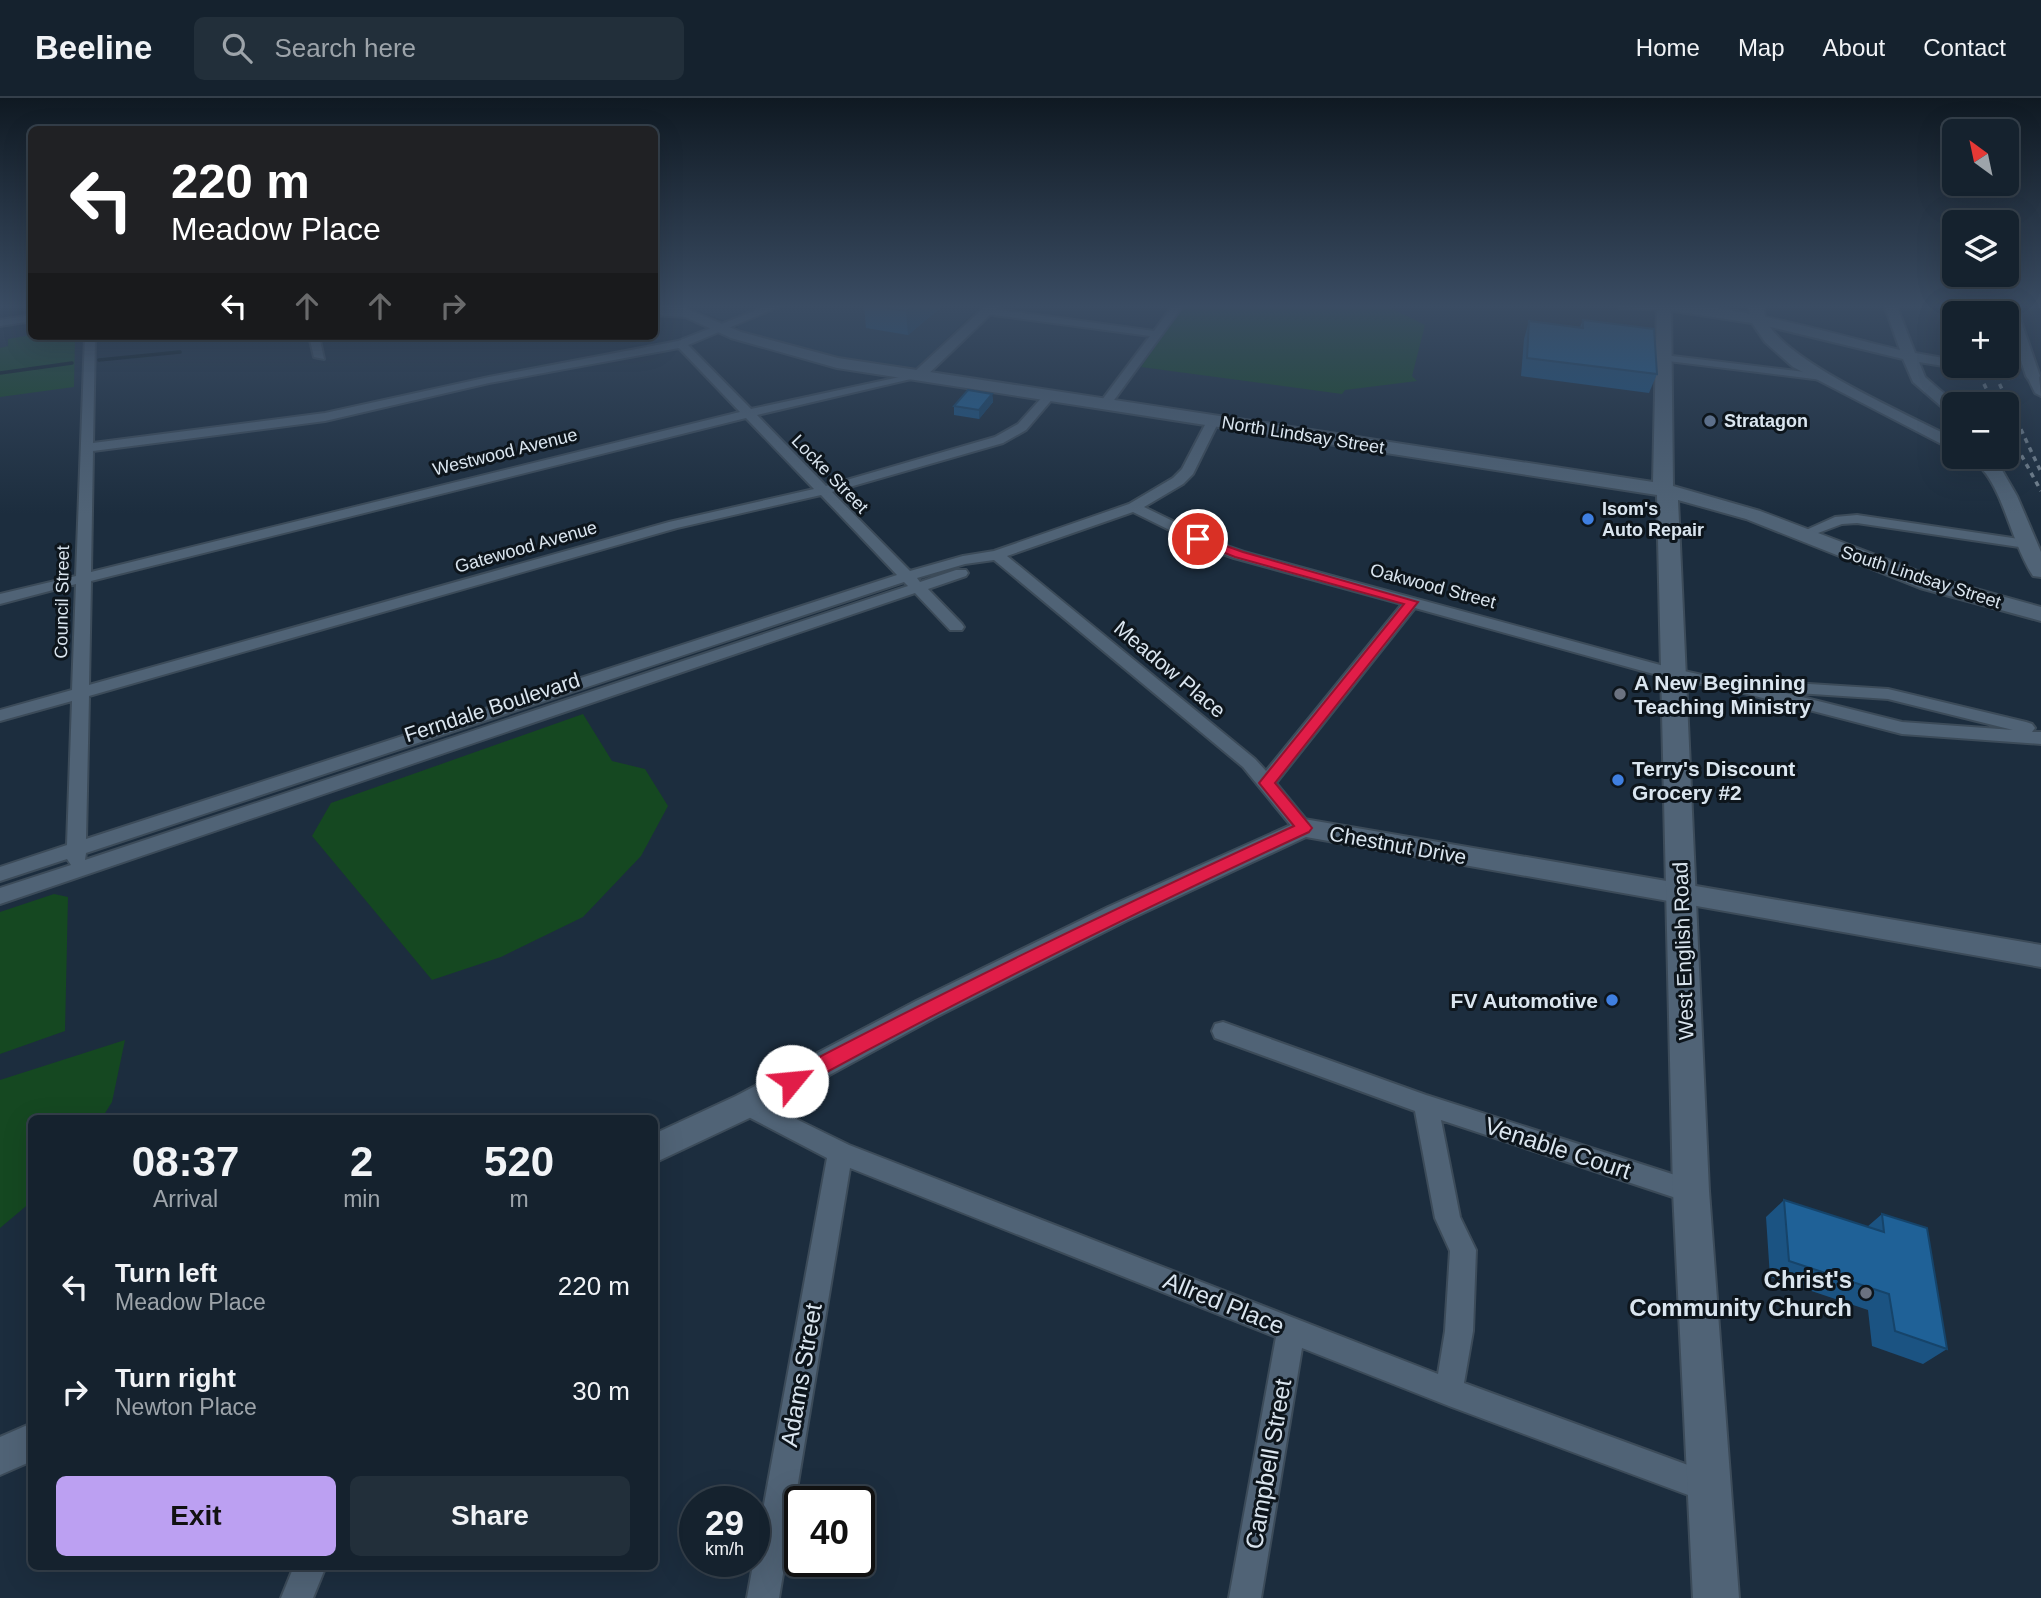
<!DOCTYPE html>
<html lang="en">
<head>
<meta charset="utf-8">
<style>
  body { margin:0; font-family:Arial,sans-serif; background:#222f3a; color:#f1f3f6; height:100vh; display:flex; flex-direction:column; font-size:26px; white-space:nowrap }
  * { box-sizing:border-box; margin:0 }
  p { font-size:23px; color:#9da4aa }
  .icon { flex:none; width:38px; height:38px; fill:none; stroke:currentColor; stroke-width:2; stroke-linecap:round; stroke-linejoin:round }
  .map { position:relative; flex:1; overflow:hidden }
  .side { position:absolute; left:28px; top:1017px; width:630px; height:455px; display:flex; flex-direction:column; background:#15222e; border-radius:10px; box-shadow:0 7px 28px #0002,0 0 0 2px #343f4a }
  .side>* { flex:none }
  .guide { position:absolute; left:28px; top:28px; width:630px; height:214px; border-radius:10px; box-shadow:0 7px 28px #0002,0 0 0 2px #343f4a; background:#202124; color:#fff; overflow:hidden }
  .needle { width:46px; rotate:327deg }
  .buttons { position:absolute; left:1942px; top:21px; display:grid; gap:14px }
  .buttons a { display:grid; place-items:center; width:77px; height:77px; border-radius:10px; background:#15222e; box-shadow:0 7px 28px #0002,0 0 0 2px #343f4a; font-size:35px }
  .speed { position:absolute; left:679px; top:1388px; display:flex; gap:14px; font-size:35px; font-weight:700; text-align:center }
  .speed>* { display:grid; place-content:center; width:91px; height:91px; border-radius:50%; background:#15222e; box-shadow:0 7px 28px #0002,0 0 0 2px #343f4a; line-height:1 }
  .speed small { font-size:18px; font-weight:400 }
  .speed .limit { border:4px solid #111; border-radius:10px; background:#fff; color:#111 }
  .pin { position:absolute; display:grid; place-items:center; width:60px; height:60px; color:#fff; margin:-30px; border:4px solid #fff; border-radius:50%; box-shadow:0 2px 7px #0007 }
  .me { position:absolute; width:77px; margin:-38px; rotate:62deg; stroke-linejoin:round; filter:drop-shadow(0 0 5px #0008) }
  .turn { display:flex; align-items:center; gap:24px; height:147px; padding:0 28px; font-size:32px }
  .turn .icon { width:91px; height:91px; stroke-width:2.5 }
  .turn b { display:block; font-size:49px; line-height:60px }
  .lanes { display:flex; align-items:center; height:66px; padding:0 28px; background:#0003; justify-content:center; gap:35px; direction:ltr }
  .lanes .off { opacity:.35 }
  .eta { display:flex; justify-content:space-evenly; align-items:center; height:119px; text-align:center }
  .eta b { font-size:42px; font-weight:800; line-height:49px }
  .button { display:flex; gap:14px; margin-top:auto; padding:14px 28px }
  .button a { flex:1; height:80px; border-radius:10px; background:#bca0f2; color:#111; font-size:28px; font-weight:800; line-height:80px; text-align:center }
  .button a+a { background:#222f3a; color:#f1f3f6 }
  ul { padding:0; list-style:none }
  li { display:flex; align-items:center; gap:21px; height:105px; padding:0 28px }
  li div { flex:1 }
  li b { display:block; font-size:26px }
  li em { font-style:normal }
  header { display:flex; align-items:center; gap:42px; box-sizing:border-box; height:98px; padding:0 35px; background:#15222e; border-bottom:2px solid #343f4a }
  header strong { font-size:33px }
  nav { display:flex; gap:38px; margin-inline-start:auto; font-size:24px }
  .search { width:490px; height:63px; background:#222f3a; display:flex; align-items:center; gap:18px; box-sizing:border-box; padding:0 24px; border-radius:10px; color:#9da4aa; font-size:26px }
  .map>svg:first-child { display:block }
  .built { fill:#20374c }
  .green { fill:#154821 }
  .lines { fill:none; stroke-linecap:round; stroke-linejoin:round }
  .stream { stroke:#061418; stroke-width:3.5 }
  .minor-casing { stroke:#3c4b59; stroke-width:4 }
  .tertiary-casing { stroke:#3c4b59; stroke-width:4 }
  .secondary-casing { stroke:#3c4b59; stroke-width:4 }
  .minor { fill:#506376; fill-rule:evenodd }
  .tertiary { fill:#506376; fill-rule:evenodd }
  .secondary { fill:#506376; fill-rule:evenodd }
  .rail { stroke:#768592; stroke-width:3.5; stroke-dasharray:5 5; stroke-linecap:butt }
  .tertiary-bridge-casing { stroke:#3c4b59; stroke-width:17; stroke-linecap:butt }
  .tertiary-bridge { stroke:#506376; stroke-width:15 }
  .wall { fill:#1b5382 }
  .shaded-wall { fill:#16446a }
  .building { fill:#1f6197; stroke:#16446a; stroke-width:2 }
  .route { fill:#e11d48; stroke:#92132f; stroke-width:2 }
  .service-dot { fill:#5c6f8a; stroke:#0d151c; stroke-width:2.5 }
  .shop-dot { fill:#3f7fe0; stroke:#0d151c; stroke-width:2.5 }
  .worship-dot { fill:#6b7280; stroke:#0d151c; stroke-width:2.5 }
  .labels { text-anchor:middle; dominant-baseline:central; stroke-width:6; stroke-linejoin:round; paint-order:stroke }
  .far-poi-label { font-size:18px; font-weight:bold; fill:#dae5ef; stroke:#0d151c; text-anchor:start }
  .far-street-label { font-size:18px; fill:#dae5ef; stroke:#0d151c }
  .street-label { font-size:21px; fill:#dae5ef; stroke:#0d151c }
  .poi-label { font-size:21px; font-weight:bold; fill:#dae5ef; stroke:#0d151c; text-anchor:start }
  .near-street-label { font-size:24px; fill:#dae5ef; stroke:#0d151c }
  .near-poi-label { font-size:24px; font-weight:bold; fill:#dae5ef; stroke:#0d151c; text-anchor:end }
</style>
</head>
<body>
<header>
<strong>Beeline</strong>
<div class="search"><svg class="icon" aria-label="search" viewBox="0 0 24 24"><circle cx="10" cy="10" r="6"/><path d="M15 15l6 6"/></svg>Search here</div>
<nav><a>Home</a><a>Map</a><a>About</a><a>Contact</a></nav>
</header>
<div class="map">
<svg width="2041" height="1500" viewBox="0 0 2041 1500">
  <rect width="100%" height="100%" fill="#1c2d3e"/>
  <path class="built" d="M680,206H983L915,271L909,272L815,255L755,238L738,232V228Z"/>
  <path class="green" d="M1185,206H1383L1425,227L1412,278L1417,283L1345,292L1342,296L1141,269Z
    M31,237L75,238L74,289L0,299V250L8,248V241Z
    M583,616L612,663L645,671L668,708L641,758L583,819L501,859L432,882L312,738L331,705Z
    M54,796L68,799L65,933L0,956V814Z
    M125,942L112,1004L102,1020H32L31,1104L0,1130V982Z"/>
  <g class="lines">
    <path class="stream" d="M99,262L180,254
      M0,275L72,265"/>
    <defs>
      <path id="minor" d="M772,206H785L688,247L751,311L918,275L924,278L757,317L826,388L995,339L1018,326L1045,296L1055,298L1026,332L1003,345L832,394L910,473L963,458L994,453L1129,406L1173,380L1182,371L1207,323L1213,319L1219,323L1193,376L1183,386L1144,409L1218,445L1244,454L1675,571L1770,592L1771,585L1777,584L1888,591L2026,624L2032,626L2035,630L2032,634H2041V646L1902,636L1728,591L1668,580L1415,510L1276,685L1313,730L1311,735H1297L1243,669L994,462L965,466L917,480L920,484L956,472H966L968,475L966,478L928,491L962,526L964,529L962,532H950L915,495L0,806V790L71,767L67,761L0,783V769L67,747L72,603L0,623V612L72,592L76,486L0,506V496L76,478L85,238H95L93,345L325,315L489,279L678,243ZM679,250L740,314L91,474L93,353L325,323L489,285ZM746,320L814,391L669,424L89,587L91,483ZM821,397L897,477L86,741L89,598L677,430ZM1133,414L1208,451L1234,460L1402,506L1266,673L1255,661L1007,458ZM904,484L908,488L85,762L86,755ZM1782,594L1888,601L2013,632L1902,624Z
        M1174,206H1184L1109,309L1105,310L1099,306L1150,238L986,216L981,213L986,210L1154,233Z
        M654,211L685,213L690,216L685,219L654,217Z
        M32,217V223L0,228V222Z
        M309,238H319L324,261L314,259Z
        M1664,257L1822,276L1828,279L1822,282L1660,262L1658,260Z
        M2029,276L2039,278L2041,298L2035,295L2027,278Z
        M1857,417L2026,442L2033,446L2026,450L1857,425L1842,426L1802,441L1795,437L1835,419Z
        M1223,924L1426,997L1700,1085L1703,1093L1700,1101L1691,1105L1441,1022L1460,1119L1476,1152L1473,1233L1464,1285L1718,1378L1722,1389L1718,1400L1707,1404L1449,1308L1302,1250L1261,1500H1229L1276,1239L850,1070L779,1500H747L827,1060L739,1014L735,1007L739,1000L747,997L849,1047L1438,1276L1445,1233L1450,1153L1435,1120L1415,1013L1215,940L1212,933L1215,926Z
        M294,1468H326L313,1500H281Z"/>
      <path id="tertiary" d="M988,206H1001L923,281H913L911,278L913,275Z
        M1614,206C1709,197 1808,230 1900,252L1884,206H1896L1915,255L1955,262V268H1961L1955,270L1919,264L1925,279L1956,306L1955,318L1950,316L1913,284L1903,261L1758,226L1667,212L1620,210Z
        M2003,206H2015L2040,278L2038,281H2028L2026,278Z
        M1304,721L2041,847V869L1306,739L1126,823L936,919L758,1016L654,1065V1036L736,998L916,903L1108,809Z
        M32,1325V1363L0,1377V1339Z"/>
      <path id="secondary" d="M657,206H675L741,234L838,260L1653,384L1657,206H1671L1673,388L1760,413L1936,480L2041,509V523L1920,490L1746,421L1678,402L1709,1093L1739,1500H1693L1673,1093L1657,397L837,270L731,240Z
        M1749,206H1763C1764,210 1764,217 1766,221C1780,262 1914,319 1955,341V353L1793,269L1765,244L1750,222Z
        M1966,359H1989L1999,367L2017,398L2041,454V479L2033,478C2012,446 2005,398 1983,372C1979,366 1971,365 1966,359Z"/>
    </defs>
    <use href="#minor" class="minor-casing"/>
    <use href="#tertiary" class="tertiary-casing"/>
    <use href="#secondary" class="secondary-casing"/>
    <use href="#minor" class="minor"/>
    <use href="#tertiary" class="tertiary"/>
    <use href="#secondary" class="secondary"/>
    <path class="rail" d="M1955,206L1958,215
      M1971,206L1974,215
      M1975,268L1994,306
      M1991,268L2041,374
      M2007,331L2041,393"/>
    <defs>
      <path id="tertiary-bridge" d="M1966,268L2011,274"/>
    </defs>
    <use href="#tertiary-bridge" class="tertiary-bridge-casing"/>
    <use href="#tertiary-bridge" class="tertiary-bridge"/>
  </g>
  <path class="wall" d="M866,206H945L908,237L866,230L864,207Z
    M1583,222L1657,276L1649,295L1521,278L1524,241L1529,223L1580,229Z
    M992,296L993,304L979,321L954,317V308Z
    M1784,1102L1867,1129L1882,1116L1947,1251L1923,1266L1872,1248L1868,1212L1770,1179L1766,1119Z"/>
  <path class="shaded-wall" d="M916,206H945L908,237L906,213Z
    M992,296L993,304L979,321V312Z"/>
  <path class="building" d="M866,206H916L906,213L864,207Z
    M1583,222L1654,231L1657,276L1527,260L1529,223L1583,230Z
    M968,292L992,296L979,312L954,308Z
    M1784,1102L1884,1134L1882,1116L1927,1130L1947,1251L1895,1233L1889,1196L1789,1163Z"/>
  <linearGradient id="sky" x2="0" y2="1"><stop stop-color="#0f1922"/><stop offset="0.5" stop-color="#3a4c63"/><stop offset="1" stop-color="#3a4c63" stop-opacity="0"/></linearGradient>
  <rect width="2041" height="416" fill="url(#sky)"/>
  <path class="route" d="M1198,438L1243,454L1418,504L1275,685L1309,726L1312,730L1309,734C1136,814 966,898 799,989L792,991L785,989L782,983L785,977C952,889 1122,807 1294,728L1259,685L1404,506L1235,459L1194,443L1192,441Z"/>
  <circle class="service-dot" cx="1710" cy="323" r="7"/>
  <g class="shop-dot">
    <circle cx="1588" cy="421" r="7"/>
    <circle cx="1618" cy="682" r="7"/>
    <circle cx="1612" cy="902" r="7"/>
  </g>
  <g class="worship-dot">
    <circle cx="1620" cy="596" r="7"/>
    <circle cx="1866" cy="1195" r="7"/>
  </g>
  <g class="labels">
    <g class="far-poi-label">
      <text x="1724" y="323">Stratagon</text>
      <text x="1602" y="411">Isom's<tspan x="1602" dy="21">Auto Repair</tspan></text>
    </g>
    <g class="far-street-label">
      <text transform="translate(1303 337) rotate(9)">North Lindsay Street</text>
      <text transform="translate(505 354) rotate(-14)">Westwood Avenue</text>
      <text transform="translate(830 376) rotate(46)">Locke Street</text>
      <text transform="translate(526 449) rotate(-16)">Gatewood Avenue</text>
      <text transform="translate(1921 479) rotate(18)">South Lindsay Street</text>
      <text transform="translate(1433 488) rotate(15)">Oakwood Street</text>
      <text transform="translate(62 504) rotate(-89)">Council Street</text>
    </g>
    <g class="street-label">
      <text transform="translate(1170 571) rotate(40)">Meadow Place</text>
      <text transform="translate(492 609) rotate(-18)">Ferndale Boulevard</text>
      <text transform="translate(1398 747) rotate(10)">Chestnut Drive</text>
      <text transform="translate(1683 853) rotate(-92)">West English Road</text>
    </g>
    <g class="poi-label">
      <text x="1634" y="584">A New Beginning<tspan x="1634" dy="24">Teaching Ministry</tspan></text>
      <text x="1632" y="670">Terry's Discount<tspan x="1632" dy="24">Grocery #2</tspan></text>
      <text x="1598" y="902" text-anchor="end">FV Automotive</text>
    </g>
    <g class="near-street-label">
      <text transform="translate(1558 1050) rotate(18)">Venable Court</text>
      <text transform="translate(1224 1205) rotate(22)">Allred Place</text>
      <text transform="translate(801 1277) rotate(-80)">Adams Street</text>
      <text transform="translate(1268 1366) rotate(-80)">Campbell Street</text>
    </g>
    <g class="near-poi-label">
      <text x="1852" y="1181">Christ's<tspan x="1852" dy="28">Community Church</tspan></text>
    </g>
  </g>
</svg>
<div class="buttons">
<a><svg class="needle" viewBox="-14 -14 28 28"><path d="M0-13l5 13h-10z" fill="#e53935"/><path d="M0 13l5-13h-10z" fill="#9da4aa"/></svg></a>
<a><svg class="icon" aria-label="layers" viewBox="0 0 24 24"><path d="M12 4l9 5-9 5-9-5zM3 14l9 5 9-5"/></svg></a>
<a>+</a>
<a>−</a>
</div>
<div class="speed"><div>29<small>km/h</small></div><div class="limit">40</div></div>
<div class="pin" style="left:1198px;top:441px;background:#d93025"><svg class="icon" aria-label="arrive" viewBox="0 0 24 24"><path d="M6 21V4h12l-3 4 3 4H6"/></svg></div>
<svg class="me" style="left:792px;top:983px" viewBox="-20 -20 40 40"><circle r="19" fill="#fff"/><path d="M0-13L10 11 0 6-10 11z" fill="#e11d48"/></svg>
<div class="guide">
<div class="turn"><svg class="icon" aria-label="left" viewBox="0 0 24 24"><path d="M17 20v-9H6M10 6l-5 5 5 5"/></svg><div><b>220 m</b>Meadow Place</div></div>
<div class="lanes"><svg class="icon" aria-label="left" viewBox="0 0 24 24"><path d="M17 20v-9H6M10 6l-5 5 5 5"/></svg><svg class="icon off" aria-label="ahead" viewBox="0 0 24 24"><path d="M12 20V5M6 11l6-6 6 6"/></svg><svg class="icon off" aria-label="ahead" viewBox="0 0 24 24"><path d="M12 20V5M6 11l6-6 6 6"/></svg><svg class="icon off" aria-label="right" viewBox="0 0 24 24"><path d="M7 20v-9h11M14 6l5 5-5 5"/></svg></div>
</div>
<section class="side">
<div class="eta">
<div><b>08:37</b><p>Arrival</p></div>
<div><b>2</b><p>min</p></div>
<div><b>520</b><p>m</p></div>
</div>
<ul>
<li><svg class="icon" aria-label="left" viewBox="0 0 24 24"><path d="M17 20v-9H6M10 6l-5 5 5 5"/></svg><div><b>Turn left</b><p>Meadow Place</p></div><em>220 m</em></li>
<li><svg class="icon" aria-label="right" viewBox="0 0 24 24"><path d="M7 20v-9h11M14 6l5 5-5 5"/></svg><div><b>Turn right</b><p>Newton Place</p></div><em>30 m</em></li>
</ul>
<div class="button"><a>Exit</a><a>Share</a></div>
</section>
</div>
</body>
</html>
